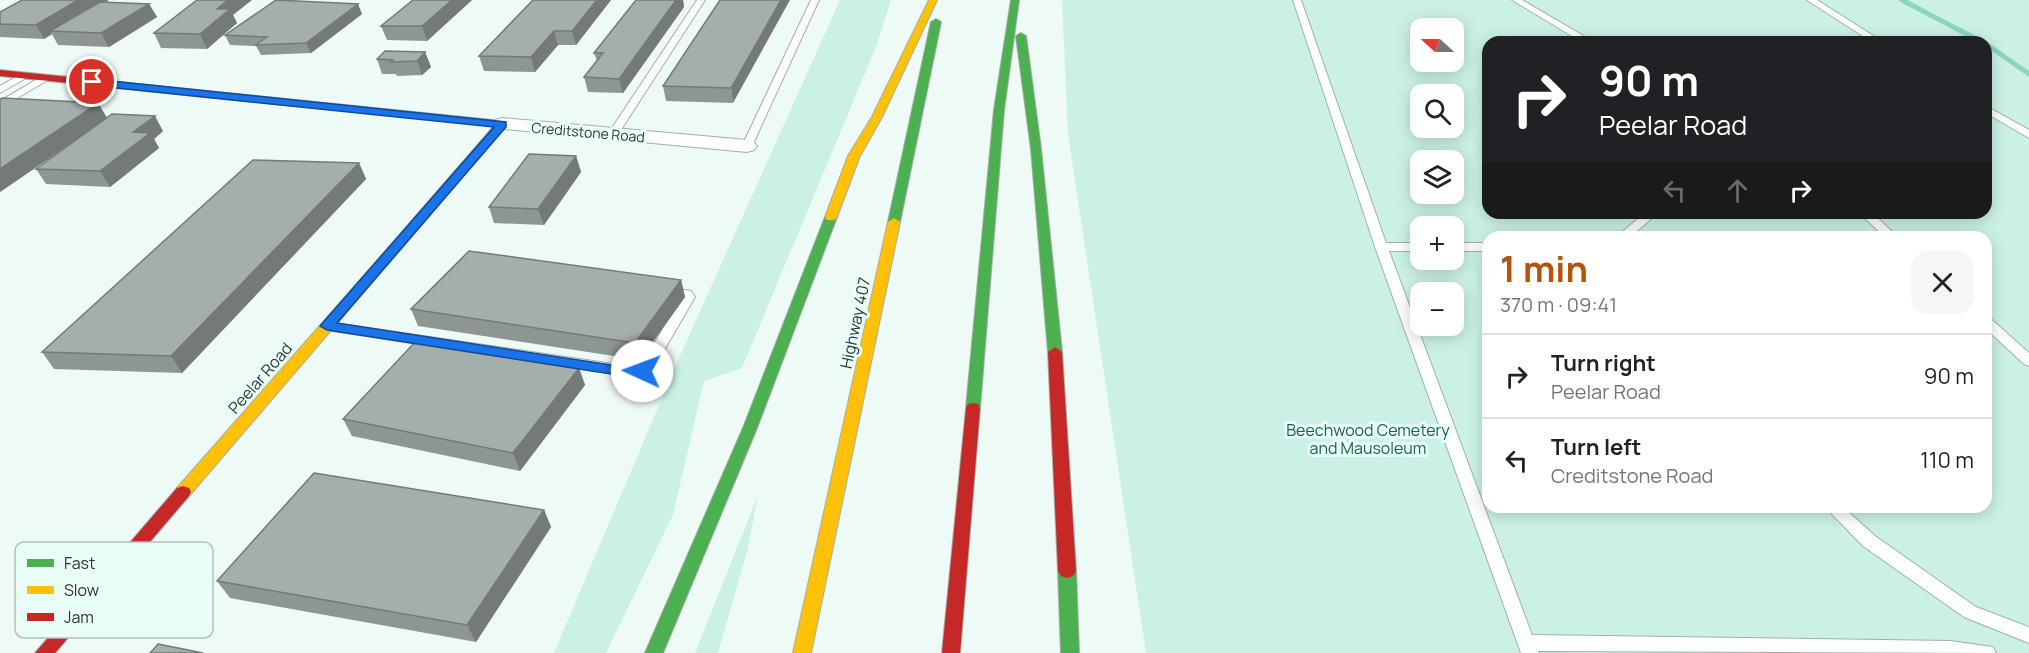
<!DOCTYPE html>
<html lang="en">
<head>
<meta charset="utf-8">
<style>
  body { margin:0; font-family:Manrope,sans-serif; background:#f6f6f6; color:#222; height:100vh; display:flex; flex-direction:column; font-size:22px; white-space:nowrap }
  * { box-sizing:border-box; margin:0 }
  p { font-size:20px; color:#767676 }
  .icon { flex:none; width:33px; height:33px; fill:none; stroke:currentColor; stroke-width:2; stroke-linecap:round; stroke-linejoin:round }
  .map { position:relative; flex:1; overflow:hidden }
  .sheet { position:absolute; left:1482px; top:231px; width:510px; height:282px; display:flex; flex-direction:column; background:#fff; border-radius:18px; box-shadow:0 3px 15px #0003 }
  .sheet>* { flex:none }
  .hud { position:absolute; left:1482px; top:36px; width:510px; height:183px; border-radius:18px; box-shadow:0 3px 15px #0003; background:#202124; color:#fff; overflow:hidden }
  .needle { width:39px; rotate:291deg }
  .buttons { position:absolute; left:1410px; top:18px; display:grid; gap:12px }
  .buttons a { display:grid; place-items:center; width:54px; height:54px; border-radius:12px; background:#fff; box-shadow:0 3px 15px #0003; font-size:30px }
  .pin { position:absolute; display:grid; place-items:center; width:51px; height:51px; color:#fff; margin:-26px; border:3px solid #fff; border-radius:50%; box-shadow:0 2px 6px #0007 }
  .me { position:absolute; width:66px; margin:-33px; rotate:272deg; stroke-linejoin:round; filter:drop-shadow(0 0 4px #0008) }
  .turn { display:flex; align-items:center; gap:21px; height:126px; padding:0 18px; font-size:27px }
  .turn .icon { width:78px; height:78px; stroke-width:2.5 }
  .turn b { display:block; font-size:42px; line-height:51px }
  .lanes { display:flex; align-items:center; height:57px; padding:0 18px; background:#0003; justify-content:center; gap:30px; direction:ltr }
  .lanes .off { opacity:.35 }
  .round { display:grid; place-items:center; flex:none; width:63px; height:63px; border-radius:18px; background:#f6f6f6 }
  .headline { display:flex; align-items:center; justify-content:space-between; height:102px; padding:0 18px }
  h1 { font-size:36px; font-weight:700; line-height:45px; color:#b45309 }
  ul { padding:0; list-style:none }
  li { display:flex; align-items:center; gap:18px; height:84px; padding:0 18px; border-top:2px solid #e0e0e0 }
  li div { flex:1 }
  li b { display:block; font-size:22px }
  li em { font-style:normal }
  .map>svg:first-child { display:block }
  .green { fill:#cbf1e6; fill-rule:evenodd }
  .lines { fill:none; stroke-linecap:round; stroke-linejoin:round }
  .stream { stroke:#8dd4c2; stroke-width:5 }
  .lane-casing { stroke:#a4aeab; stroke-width:2 }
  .street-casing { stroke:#a4aeab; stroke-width:2 }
  .fast-casing { stroke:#a4aeab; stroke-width:2 }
  .slow-casing { stroke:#a4aeab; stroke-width:2 }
  .jam-casing { stroke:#a4aeab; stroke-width:2 }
  .lane { fill:#fcfefe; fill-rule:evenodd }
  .street { fill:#fcfefe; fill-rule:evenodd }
  .fast { fill:#4caf50; fill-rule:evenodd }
  .slow { fill:#ffc107; fill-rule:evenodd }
  .jam { fill:#c62828; fill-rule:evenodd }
  .wall { fill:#8d9693 }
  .shaded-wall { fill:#737a78 }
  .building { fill:#a4afab; stroke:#737a78; stroke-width:1.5 }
  .route { fill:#1a73e8; stroke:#114b97; stroke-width:1.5 }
  .labels { text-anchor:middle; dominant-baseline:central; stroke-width:6; stroke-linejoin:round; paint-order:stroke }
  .far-street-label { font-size:14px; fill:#2c3633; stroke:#eafef8 }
  .street-label { font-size:16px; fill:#2c3633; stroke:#eafef8 }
  .park-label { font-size:16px; fill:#176353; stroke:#eafef8 }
  .key { fill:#eafef8; stroke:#b1c2bd; stroke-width:1.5 }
  .key-label { font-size:16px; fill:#2c3633 }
</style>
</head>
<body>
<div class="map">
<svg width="2029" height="653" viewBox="0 0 2029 653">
  <rect width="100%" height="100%" fill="#eefaf6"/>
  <path class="green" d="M840,0H891L876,47L742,368L704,381L673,515L606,653H554L679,358Z
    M1062,0H2029V653H1146L1068,134ZM1420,28H1454V62H1420ZM1488,42H1986V213H1488ZM1420,94H1454V128H1420ZM1420,160H1454V194H1420ZM1420,226H1454V260H1420ZM1488,237H1986V507H1488ZM1420,292H1454V326H1420Z
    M758,495L747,552L718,653H695Z"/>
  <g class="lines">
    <path class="stream" d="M1902,0L1982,42
      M1986,44L2029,74"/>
    <defs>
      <path id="lane" d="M697,0H705L617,136H609L608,134Z
        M811,0H819L752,146L747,149L743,148L742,146Z
        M1293,0H1301L1386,243H1420V251H1389L1532,635L1950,641L1993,647L1996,653L1538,651L1539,653H1521L1375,247Z
        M1512,0H1522L1594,42H1582Z
        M1807,0H1817L1883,42H1872Z
        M23,73L28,76L26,78L0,93V86Z
        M44,75L49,78L48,80L0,108V101Z
        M1986,106L2029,130V138L1986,113Z
        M1645,213H1658L1630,237H1616Z
        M1859,213H1872L1898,237H1885Z
        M1454,243H1488V251H1454Z
        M667,287L691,291L695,297L652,371L635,377L327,330L320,326L327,322L634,367L642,365L681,297L662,294L661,291L662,288Z
        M1986,318L1991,319L2029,353V366L2024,364L1986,329Z
        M1825,507H1843L1875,536L1976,607L2029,627V643L1964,617L1863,546Z"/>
      <path id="street" d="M502,118L747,140L754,142L757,146L754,150L747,152L495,128L492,124L495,120Z"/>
      <path id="fast" d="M1011,0H1019L1004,110L980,408L978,412H968L966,408L994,110Z
        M936,19L941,22L900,222L894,226L888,222L931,22Z
        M1021,33L1026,36L1041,149L1062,352L1055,357L1048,352L1031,149L1016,36Z
        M295,100L502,121L507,124L405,244H397L395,241L397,238L494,126L291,105L290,103Z
        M831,213L837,217L757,428L663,653H645L743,428L825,217Z
        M1067,564L1073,566L1076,571L1079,653H1061L1058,571L1061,566Z"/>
      <path id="slow" d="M929,0H937L882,117L860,156L837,217L835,220H827L825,217L848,156L872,117Z
        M894,218L900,222L811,653H793L888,222Z
        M401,237L405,238L407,241L405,244L189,496L183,498L177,496L175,492L177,488L397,238Z"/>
      <path id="jam" d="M0,70L295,100L300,103L295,106L0,76Z
        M1055,347L1062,352L1076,571L1073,576L1067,578L1061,576L1058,571L1048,352Z
        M973,403L978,404L980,408L960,653H942L966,408L968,404Z
        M183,486L189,488L191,492L189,496L55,653H35L177,488Z"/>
    </defs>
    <use href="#lane" class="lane-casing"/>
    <use href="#street" class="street-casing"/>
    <use href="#fast" class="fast-casing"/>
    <use href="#slow" class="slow-casing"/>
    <use href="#jam" class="jam-casing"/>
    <use href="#lane" class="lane"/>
    <use href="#street" class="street"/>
    <use href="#fast" class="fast"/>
    <use href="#slow" class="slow"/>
    <use href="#jam" class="jam"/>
  </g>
  <path class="wall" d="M413,0H472L427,41L387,40L381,26Z
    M533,0H611L576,45H558L535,72L484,71L479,56Z
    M636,0H683L684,7L623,93L588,92L584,77L597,61L594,53Z
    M720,0L733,103L666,101L663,86Z
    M106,2L149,4L157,17L109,47L58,45L52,34L44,39L0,37V12Z
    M362,14L311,53L261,55L256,46L230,45L225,35Z
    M233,15L237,23L207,49L161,48L154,33Z
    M425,52L431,67L422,75L397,76L396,74H382L377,59Z
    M98,103L107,118L163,131L154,139L159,148L110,187L46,184L36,169L78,139L0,192Z
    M576,156L581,172L544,225L494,223L489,207Z
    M359,163L366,179L182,373L54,369L42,352Z
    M681,280L685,297L640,360L418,326L411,309Z
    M579,368L585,385L520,471L352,436L343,419Z
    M544,510L551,527L476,642L230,598L217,581Z"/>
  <path class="shaded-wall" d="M78,0H109L57,31H50L52,34L44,39L36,25Z
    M228,0H252L233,15L237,23L207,49L200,34L217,9Z
    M452,0H472L427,41L422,26Z
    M597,0H611L576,45L572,31Z
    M676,0H683L684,7L623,93L619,79Z
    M781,0H790L733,103L731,88Z
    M149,4L157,17L109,47L101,33Z
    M358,4L362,14L311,53L306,43Z
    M554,31L558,45L535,72L531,57Z
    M425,52L431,67L422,75L417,61Z
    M98,103L107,118L0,192V169Z
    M155,116L163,131L154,139L159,148L110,187L100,171L133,132Z
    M576,156L581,172L544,225L538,209Z
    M359,163L366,179L182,373L171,356Z
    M681,280L685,297L640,360L635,343Z
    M579,368L585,385L520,471L513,453Z
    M544,510L551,527L476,642L467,625Z"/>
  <path class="building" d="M22,0H78L36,25L0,24V12Z
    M197,0H228L217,9H230L200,34L154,33Z
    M276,0L358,4L306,43L256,45L267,37L225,35Z
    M413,0H452L422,26H381Z
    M533,0H597L572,31H554L531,57L479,56Z
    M636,0H676L619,79L584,77L603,53H594Z
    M720,0H781L731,88L663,86Z
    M100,2L149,4L101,33L50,31Z
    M385,51L425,52L417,61L391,62L393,60L377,59Z
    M3,98L98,103L0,169V99Z
    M112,114L155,116L133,132L150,133L100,171L36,169Z
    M529,154L576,156L538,209L489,207Z
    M253,160L359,163L171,356L42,352Z
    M469,251L681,280L635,343L411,309Z
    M416,341L579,368L513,453L343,419Z
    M314,473L544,510L467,625L217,581Z
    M158,644L203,653H150Z"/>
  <path class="route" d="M92,79L506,122V127L337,323L618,366H642L649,371L642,376L618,375L327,330L320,326L494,127L88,85L86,82Z"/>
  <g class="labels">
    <g class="far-street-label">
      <text transform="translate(588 132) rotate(5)">Creditstone Road</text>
    </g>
    <g class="street-label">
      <text transform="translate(855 323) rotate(-78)">Highway 407</text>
      <text transform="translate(260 378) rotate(-49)">Peelar Road</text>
    </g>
    <g class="park-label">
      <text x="1368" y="430">Beechwood Cemetery<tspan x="1368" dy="18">and Mausoleum</tspan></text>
    </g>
  </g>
  <rect x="15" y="542" width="198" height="96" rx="9" class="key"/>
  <rect x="27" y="559" width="27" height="8" fill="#4caf50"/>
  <rect x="27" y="586" width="27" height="8" fill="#ffc107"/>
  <rect x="27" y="613" width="27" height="8" fill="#c62828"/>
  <g class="key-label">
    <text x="64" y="569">Fast</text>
    <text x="64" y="596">Slow</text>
    <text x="64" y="623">Jam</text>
  </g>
</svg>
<div class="buttons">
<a><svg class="needle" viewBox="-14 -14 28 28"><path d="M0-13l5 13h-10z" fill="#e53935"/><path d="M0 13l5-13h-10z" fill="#767676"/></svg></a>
<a><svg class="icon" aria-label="search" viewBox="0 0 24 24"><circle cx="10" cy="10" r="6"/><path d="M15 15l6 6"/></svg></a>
<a><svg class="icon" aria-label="layers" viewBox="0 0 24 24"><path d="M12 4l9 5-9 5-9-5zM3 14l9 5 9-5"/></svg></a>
<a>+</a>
<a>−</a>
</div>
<div class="pin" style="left:92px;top:82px;background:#d93025"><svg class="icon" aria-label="arrive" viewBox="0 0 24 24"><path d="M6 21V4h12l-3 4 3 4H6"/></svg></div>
<svg class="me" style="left:642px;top:371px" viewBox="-20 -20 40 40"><circle r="19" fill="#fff"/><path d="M0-13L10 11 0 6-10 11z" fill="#1a73e8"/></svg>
<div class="hud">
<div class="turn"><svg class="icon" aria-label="right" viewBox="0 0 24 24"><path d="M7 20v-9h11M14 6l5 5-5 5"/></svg><div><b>90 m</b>Peelar Road</div></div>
<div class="lanes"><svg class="icon off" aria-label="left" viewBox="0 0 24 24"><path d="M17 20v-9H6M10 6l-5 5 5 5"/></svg><svg class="icon off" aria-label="ahead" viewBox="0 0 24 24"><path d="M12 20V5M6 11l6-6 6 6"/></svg><svg class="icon" aria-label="right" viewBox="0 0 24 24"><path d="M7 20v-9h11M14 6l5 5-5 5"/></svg></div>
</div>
<section class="sheet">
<div class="headline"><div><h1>1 min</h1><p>370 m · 09:41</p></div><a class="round"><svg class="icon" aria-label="close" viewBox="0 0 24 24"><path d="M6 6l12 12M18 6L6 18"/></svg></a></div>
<ul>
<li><svg class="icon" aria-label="right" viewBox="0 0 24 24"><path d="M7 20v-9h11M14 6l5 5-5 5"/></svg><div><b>Turn right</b><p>Peelar Road</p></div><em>90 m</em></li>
<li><svg class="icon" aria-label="left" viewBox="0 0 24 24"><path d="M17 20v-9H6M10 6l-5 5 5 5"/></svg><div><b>Turn left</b><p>Creditstone Road</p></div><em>110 m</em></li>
</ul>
</section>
</div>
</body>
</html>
